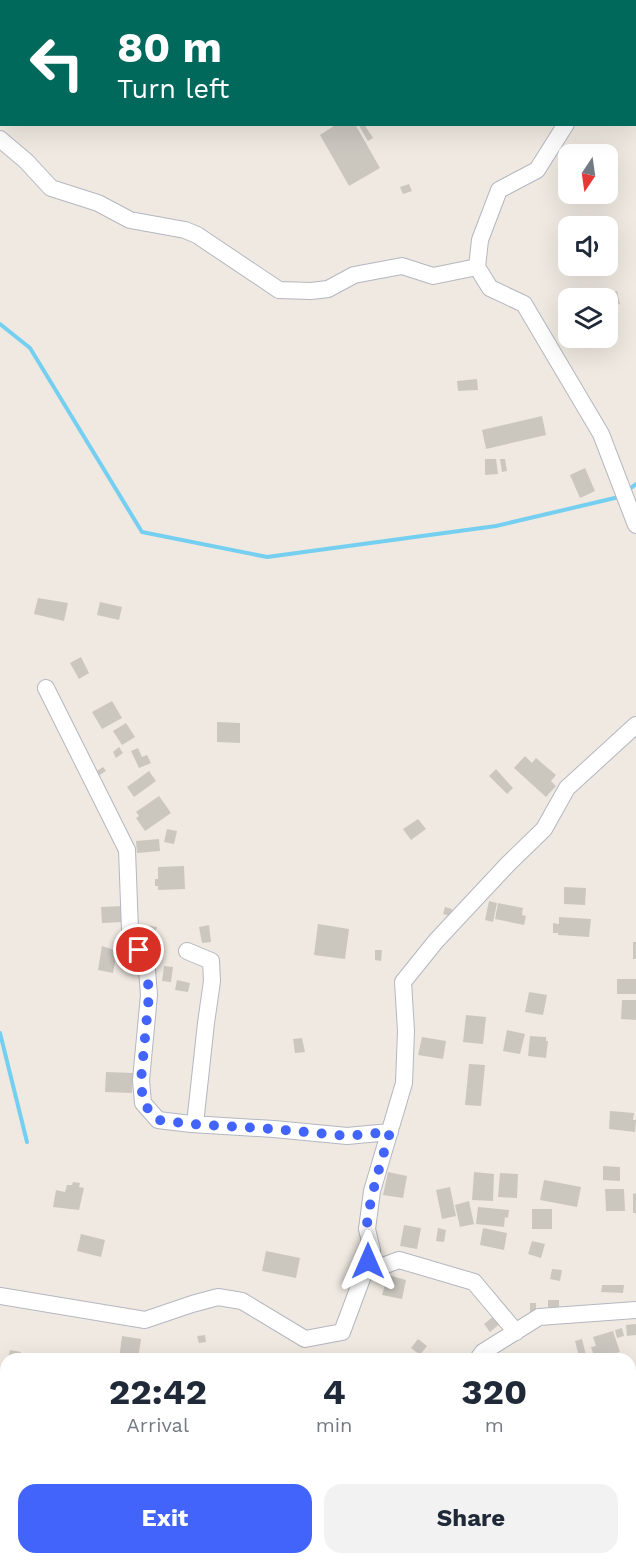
<!DOCTYPE html>
<html lang="en">
<head>
<meta charset="utf-8">
<style>
  body { margin:0; font-family:"Work Sans",sans-serif; background:#f2f2f3; color:#1f2937; height:100vh; display:flex; flex-direction:column; font-size:22px; white-space:nowrap }
  * { box-sizing:border-box; margin:0 }
  p { font-size:20px; color:#747a83 }
  .icon { flex:none; width:33px; height:33px; fill:none; stroke:currentColor; stroke-width:2; stroke-linecap:round; stroke-linejoin:round }
  .map { position:relative; flex:1; overflow:hidden }
  .drawer { position:absolute; left:0px; top:1353px; width:636px; height:212px; display:flex; flex-direction:column; background:#fff; border-radius:18px 18px 0 0; box-shadow:0 6px 24px #0002 }
  .drawer>* { flex:none }
  .hud { position:absolute; left:0px; top:0px; width:636px; height:126px; box-shadow:0 6px 24px #0002; background:#00695c; color:#fff; overflow:hidden }
  .needle { width:39px; rotate:193deg }
  .fabs { position:absolute; left:558px; top:144px; display:grid; gap:12px }
  .fabs a { display:grid; place-items:center; width:60px; height:60px; border-radius:12px; background:#fff; box-shadow:0 6px 24px #0002; font-size:30px }
  .pin { position:absolute; display:grid; place-items:center; width:51px; height:51px; color:#fff; margin:-26px; border:3px solid #fff; border-radius:50%; box-shadow:0 2px 6px #0007 }
  .me { position:absolute; width:66px; margin:-33px; rotate:0deg; stroke-linejoin:round; filter:drop-shadow(0 0 4px #0008) }
  .turn { display:flex; align-items:center; gap:21px; height:126px; padding:0 18px; font-size:27px }
  .turn .icon { width:78px; height:78px; stroke-width:2.5 }
  .turn b { display:block; font-size:42px; line-height:51px }
  .eta { display:flex; justify-content:space-evenly; align-items:center; height:102px; text-align:center }
  .eta b { font-size:36px; font-weight:700; line-height:42px }
  .button { display:flex; gap:12px; margin-top:auto; padding:12px 18px }
  .button a { flex:1; height:69px; border-radius:18px; background:#4264fb; color:#fff; font-size:24px; font-weight:700; line-height:69px; text-align:center }
  .button a+a { background:#f2f2f3; color:#1f2937 }
  .map>svg:first-child { display:block }
  .lines { fill:none; stroke-linecap:round; stroke-linejoin:round }
  .stream { stroke:#75cff0; stroke-width:4 }
  .building { fill:#cbc7bf }
  .minor-casing { stroke:#b4b7c1; stroke-width:18 }
  .minor { stroke:#fff; stroke-width:16 }
  .route { stroke:#4264fb; stroke-width:10; stroke-dasharray:0 18 }
</style>
</head>
<body>
<div class="map">
<svg width="636" height="1564" viewBox="0 0 636 1564">
  <rect width="100%" height="100%" fill="#efe9e1"/>
  <g class="lines">
    <path class="stream" d="M0,324L30,348L142,532L267,557L496,526L619,497
      M627,491L636,484
      M0,1033L27,1142"/>
  </g>
  <path class="building" d="M337,124H355L380,168L349,186L320,135Z
    M358,124H364L373,138L368,141Z
    M409,184L412,191L403,194L400,187Z
    M604,219L607,226H584Z
    M617,291L620,304L608,307V298H603L602,296Z
    M477,379L478,390L458,391L457,381Z
    M542,416L546,435L486,449L482,430Z
    M485,459H496L498,474L485,475Z
    M500,459H505L507,471L502,472Z
    M585,468L595,491L580,498L570,475Z
    M38,598L68,603L64,621L34,614Z
    M100,602L122,607L119,620L97,615Z
    M81,657L89,673L79,679L70,663Z
    M112,701L122,718L102,729L92,712Z
    M217,722L240,723V743L217,742Z
    M126,723L135,737L122,745L113,731Z
    M119,747L123,753L116,758L113,752Z
    M138,748L142,757L147,755L151,763L139,768L131,751Z
    M525,756L532,763L536,758L556,775L551,781L556,786L546,797L514,768Z
    M103,767L106,771L98,776L95,772Z
    M496,769L513,788L507,794L489,776Z
    M149,771L156,781L134,797L127,787Z
    M159,796L171,813L145,831L136,818L139,816L136,812Z
    M418,819L426,829L411,840L403,829Z
    M167,829L177,831L174,844L164,842Z
    M159,839L160,851L137,853L136,841Z
    M184,866L185,889L158,890V886H155V879H158V867Z
    M564,887L586,888L585,905L564,904Z
    M489,901L497,903L493,922L485,920Z
    M498,903L523,908L522,915L526,916L524,925L495,919Z
    M123,906L124,922L102,923L101,907Z
    M445,907L452,909L451,916L443,914Z
    M559,917L591,919L589,937L558,935V933H553V923L559,924Z
    M318,924L349,929L345,959L314,955Z
    M144,925L157,927L152,943L142,942Z
    M209,925L211,942L202,943L199,927Z
    M633,942H636V959H633Z
    M102,946L117,951L113,973L98,970Z
    M375,950H382L381,961L375,960Z
    M164,966L173,967L171,982L162,981Z
    M617,979H636V994H617Z
    M177,980L190,983L188,992L175,990Z
    M529,992L547,995L543,1015L525,1012Z
    M622,1000H636V1020L621,1019Z
    M466,1015L486,1017L483,1044L463,1042Z
    M507,1030L525,1034L520,1054L503,1051Z
    M530,1036L546,1037V1041H548L546,1058L528,1056Z
    M422,1037L446,1041L443,1059L418,1055Z
    M302,1038L305,1052L295,1053L293,1039Z
    M469,1064L485,1065L481,1106L465,1105Z
    M106,1072L133,1073L132,1093L105,1092Z
    M610,1111L634,1113L633,1120H636L635,1132L609,1129Z
    M603,1166L620,1167V1181L603,1180Z
    M388,1172L407,1176L403,1198L383,1195Z
    M474,1172L494,1174L493,1201L472,1200Z
    M500,1173L518,1174L517,1198L498,1197Z
    M544,1180L581,1187L577,1207L540,1200Z
    M73,1182L80,1183L79,1187L84,1188L79,1210L53,1207L56,1190L65,1192L67,1185H72Z
    M450,1187L456,1216L442,1219L436,1190Z
    M605,1189H624L625,1211H606Z
    M636,1193V1213H633V1194Z
    M469,1201L474,1224L460,1227L455,1205Z
    M478,1207L509,1210L508,1218L505,1217L504,1227L476,1224Z
    M532,1209H552V1229H532Z
    M404,1225L421,1228L417,1249L400,1246Z
    M438,1228L446,1230L444,1242L436,1241Z
    M483,1228L507,1233L504,1250L480,1245Z
    M81,1234L105,1240L101,1257L77,1251Z
    M532,1241L545,1244L541,1258L528,1254Z
    M266,1251L300,1258L296,1278L262,1271Z
    M552,1269L562,1270L560,1281L550,1279Z
    M388,1275L406,1280L402,1299L382,1295Z
    M602,1285H624L623,1293L601,1292Z
    M548,1300H559V1307H548Z
    M530,1303H536V1312H530Z
    M494,1316L501,1323L490,1332L484,1324Z
    M636,1324V1335L627,1336L626,1325Z
    M622,1328L624,1336L617,1338L615,1330Z
    M613,1331L620,1352L595,1359L591,1347L596,1346L593,1337Z
    M205,1335L206,1342L199,1343L197,1336Z
    M122,1336L141,1339L138,1359H119Z
    M418,1339L427,1346L420,1355L411,1348Z
    M582,1339L586,1355L579,1357L575,1341Z
    M10,1350L21,1352L20,1359H8Z
    M210,1354L212,1359H190V1358Z
    M281,1354L296,1355V1359H281Z
    M636,1386V1407L630,1409V1388Z
    M633,1442L636,1450V1461L630,1464V1443Z
    M176,1558H194L191,1564Z
    M271,1558H275L286,1564H268Z
    M591,1558H621L616,1564H591L588,1561Z"/>
  <g class="lines">
    <defs>
      <path id="minor" d="M589,0L590,2
        M566,124L537,170L499,190L480,240L477,267L490,288L524,304L601,434L636,525
        M0,139L26,161L51,188L98,203L130,220L185,230L197,235L279,290L311,291L328,289L354,275L402,266L433,276L477,267
        M46,688L127,850L130,930L147,970L149,995L141,1080L143,1103L158,1120L191,1124L274,1129L347,1136L390,1132
        M187,951L211,961L212,981L206,1023L195,1124
        M364,1273L372,1250L367,1229L372,1191L404,1083L406,1031L403,982L436,941L508,864L544,829L567,788L636,725
        M0,1296L145,1320L192,1304L218,1297L242,1301L305,1339L342,1332L364,1273L399,1260L474,1282L516,1332
        M478,1359L483,1352L539,1317L636,1310
        M0,1494L6,1495
        M148,1558L166,1564
        M376,1564L379,1558"/>
    </defs>
    <use href="#minor" class="minor-casing"/>
    <use href="#minor" class="minor"/>
  </g>
  <g class="lines">
    <path class="route" d="M139,950L147,970L149,995L141,1080L143,1103L158,1120L190,1124L274,1129L347,1136L390,1132C381,1163 371,1192 367,1224C366,1240 375,1243 368,1261"/>
  </g>
</svg>
<div class="fabs">
<a><svg class="needle" viewBox="-14 -14 28 28"><path d="M0-13l5 13h-10z" fill="#e53935"/><path d="M0 13l5-13h-10z" fill="#747a83"/></svg></a>
<a><svg class="icon" aria-label="sound" viewBox="0 0 24 24"><path d="M4 9h4l5-4v14l-5-4H4zM17 9q2 3 0 6"/></svg></a>
<a><svg class="icon" aria-label="layers" viewBox="0 0 24 24"><path d="M12 4l9 5-9 5-9-5zM3 14l9 5 9-5"/></svg></a>
</div>
<div class="pin" style="left:139px;top:950px;background:#d93025"><svg class="icon" aria-label="arrive" viewBox="0 0 24 24"><path d="M6 21V4h12l-3 4 3 4H6"/></svg></div>
<svg class="me" style="left:368px;top:1261px" viewBox="-20 -20 40 40"><path d="M0-17L14 15 0 8-14 15z" fill="#4264fb" stroke="#fff" stroke-width="4"/></svg>
<div class="hud">
<div class="turn"><svg class="icon" aria-label="left" viewBox="0 0 24 24"><path d="M17 20v-9H6M10 6l-5 5 5 5"/></svg><div><b>80 m</b>Turn left</div></div>
</div>
<section class="drawer">
<div class="eta">
<div><b>22:42</b><p>Arrival</p></div>
<div><b>4</b><p>min</p></div>
<div><b>320</b><p>m</p></div>
</div>
<div class="button"><a>Exit</a><a>Share</a></div>
</section>
</div>
</body>
</html>
